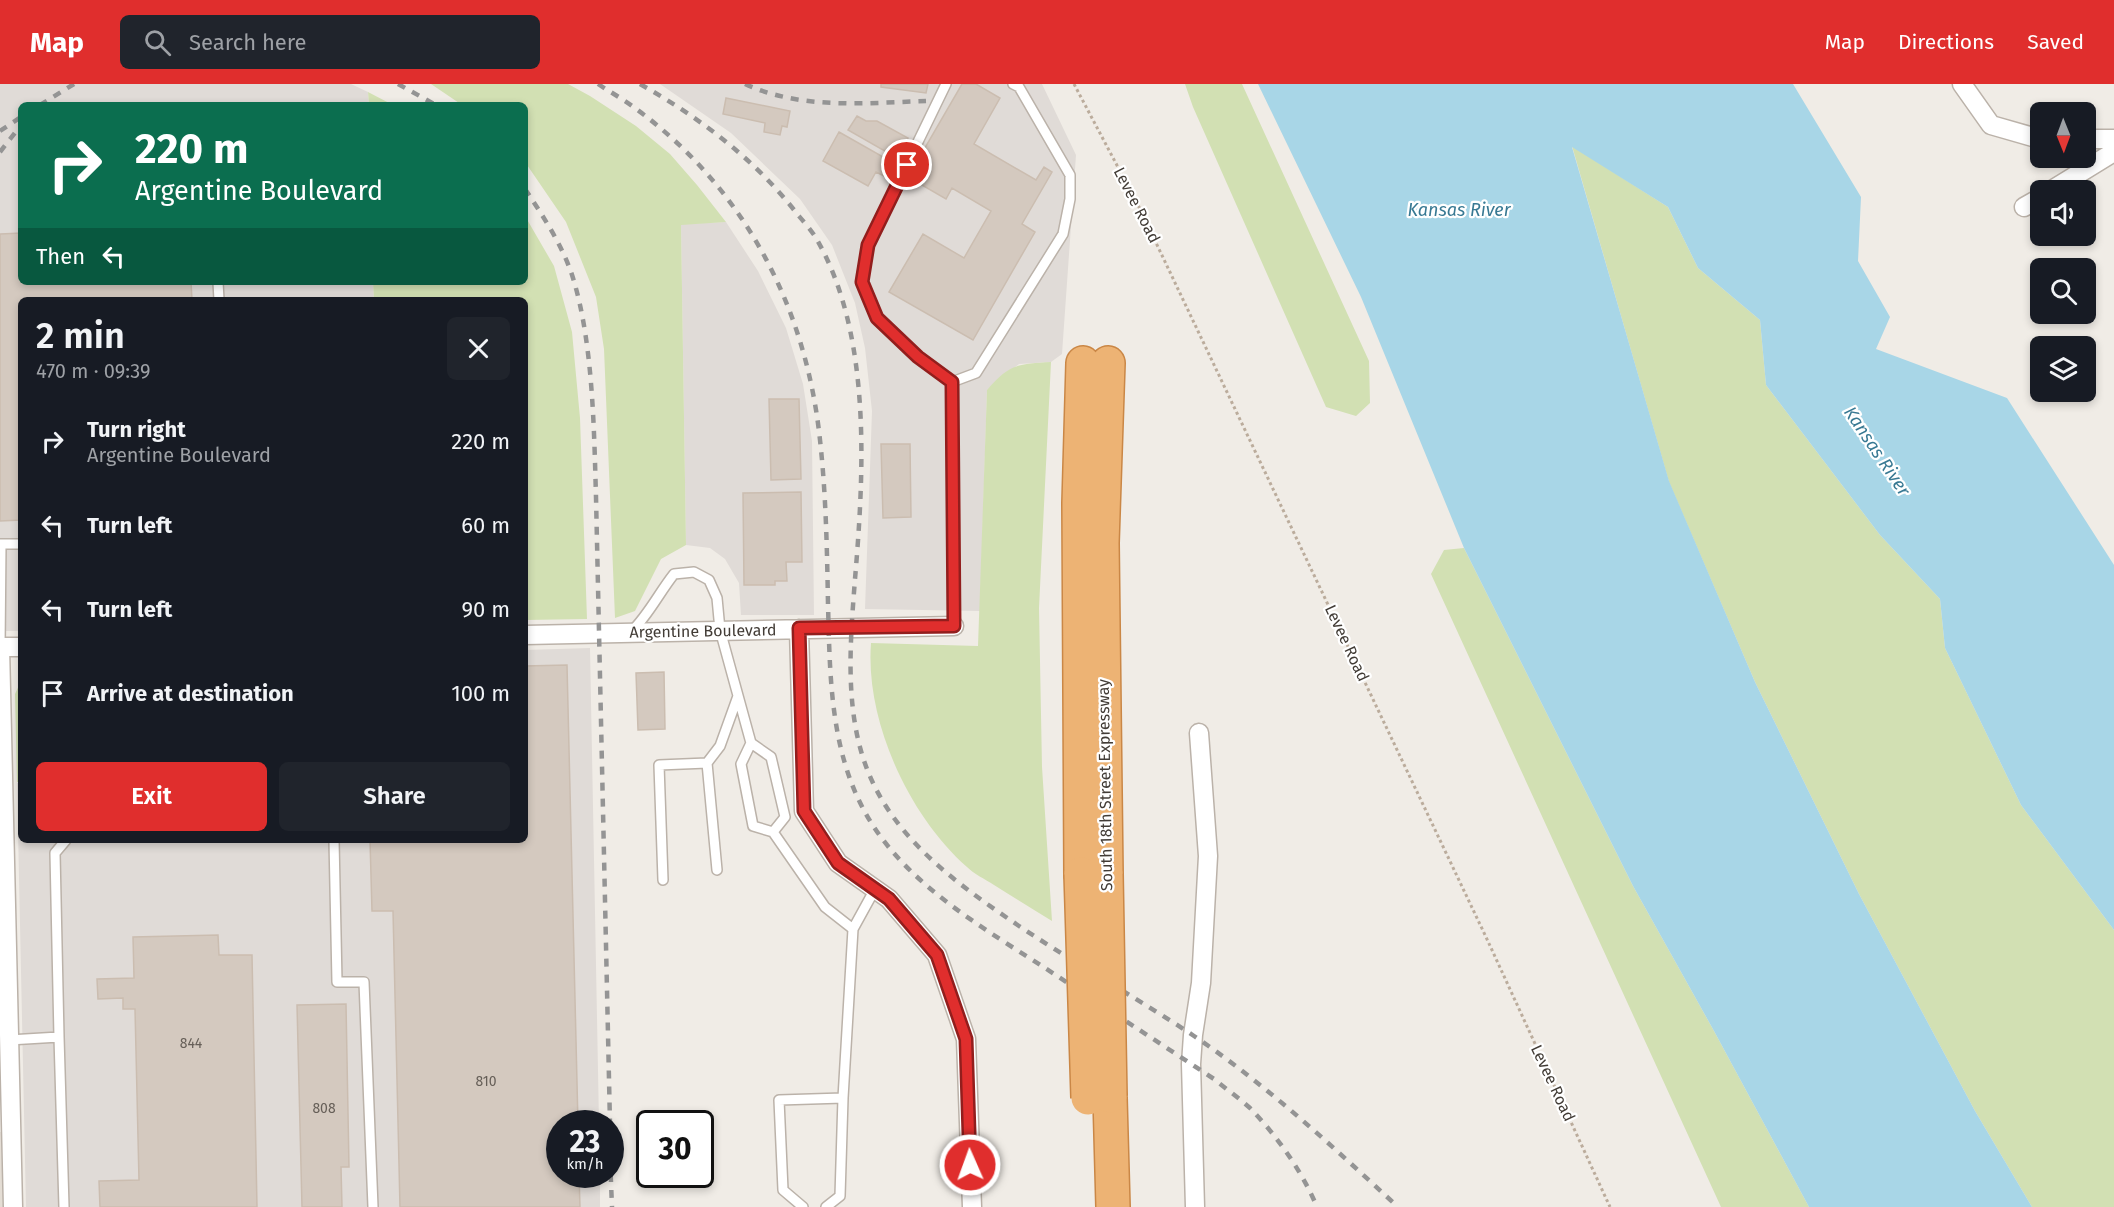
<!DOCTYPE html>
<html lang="en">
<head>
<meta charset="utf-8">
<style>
  body { margin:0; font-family:"Fira Sans",sans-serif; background:#20242c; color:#f1f3f6; height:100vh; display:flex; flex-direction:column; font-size:22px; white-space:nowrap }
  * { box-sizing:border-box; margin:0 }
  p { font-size:20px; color:#9ea1a6 }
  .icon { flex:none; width:33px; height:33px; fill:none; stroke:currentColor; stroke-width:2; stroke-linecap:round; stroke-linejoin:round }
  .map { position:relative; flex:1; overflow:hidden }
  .details { position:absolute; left:18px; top:213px; width:510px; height:546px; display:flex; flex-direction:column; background:#171b24; border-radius:9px; box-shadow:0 3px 9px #0003 }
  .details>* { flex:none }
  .top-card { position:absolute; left:18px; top:18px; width:510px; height:183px; border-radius:9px; box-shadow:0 3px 9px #0003; background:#0b6e4f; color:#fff; overflow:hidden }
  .needle { width:39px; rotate:179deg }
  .fabs { position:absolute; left:2030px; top:18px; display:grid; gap:12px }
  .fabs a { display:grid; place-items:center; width:66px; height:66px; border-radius:9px; background:#171b24; box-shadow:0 3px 9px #0003; font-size:30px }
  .speed { position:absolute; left:546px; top:1026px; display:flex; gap:12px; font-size:30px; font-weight:700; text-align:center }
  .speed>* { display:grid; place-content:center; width:78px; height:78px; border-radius:50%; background:#171b24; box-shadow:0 3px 9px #0003; line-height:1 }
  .speed small { font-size:15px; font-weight:400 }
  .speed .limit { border:3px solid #111; border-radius:9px; background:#fff; color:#111 }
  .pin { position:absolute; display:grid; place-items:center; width:51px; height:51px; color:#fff; margin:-26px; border:3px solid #fff; border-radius:50%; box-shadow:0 2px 6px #0007 }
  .me { position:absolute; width:66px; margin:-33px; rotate:358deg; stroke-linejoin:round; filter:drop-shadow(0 0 4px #0008) }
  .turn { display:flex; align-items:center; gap:21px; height:126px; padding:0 18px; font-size:27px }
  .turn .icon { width:78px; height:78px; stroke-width:2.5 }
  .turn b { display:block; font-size:42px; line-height:51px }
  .then { display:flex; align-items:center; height:57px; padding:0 18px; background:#0003; gap:12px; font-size:22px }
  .round { display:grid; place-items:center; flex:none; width:63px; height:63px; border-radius:9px; background:#20242c }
  .headline { display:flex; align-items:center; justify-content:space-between; height:102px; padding:0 18px }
  h1 { font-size:36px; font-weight:600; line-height:45px }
  .cta { display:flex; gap:12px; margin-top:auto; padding:12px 18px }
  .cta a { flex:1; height:69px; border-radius:9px; background:#e02e2d; color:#fff; font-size:24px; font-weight:600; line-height:69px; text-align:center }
  .cta a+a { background:#20242c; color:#f1f3f6 }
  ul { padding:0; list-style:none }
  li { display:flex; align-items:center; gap:18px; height:84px; padding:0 18px }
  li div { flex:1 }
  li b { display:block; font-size:22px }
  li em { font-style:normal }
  header { display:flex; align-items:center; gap:36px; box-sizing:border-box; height:84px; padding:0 30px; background:#e02e2d; color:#fff }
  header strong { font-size:28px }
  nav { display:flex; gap:33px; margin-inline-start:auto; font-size:21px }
  .search { width:420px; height:54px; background:#20242c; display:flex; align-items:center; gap:15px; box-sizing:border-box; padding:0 21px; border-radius:9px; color:#9ea1a6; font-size:22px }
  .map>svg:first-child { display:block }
  .residential { fill:#e4ddd4 }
  .industrial { fill:#e0dbd7 }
  .green { fill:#d2e0b3 }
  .water { fill:#a8d6e7 }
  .building { fill:#d4c9bf; stroke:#cbbdb0; stroke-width:1.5 }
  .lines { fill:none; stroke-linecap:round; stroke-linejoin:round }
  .service-casing { stroke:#bbb2a9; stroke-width:12 }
  .minor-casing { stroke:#bbb2a9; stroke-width:21 }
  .motorway-casing { stroke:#ca8746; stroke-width:36 }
  .path { stroke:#bbac9c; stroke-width:3; stroke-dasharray:3 3; stroke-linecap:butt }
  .service { stroke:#fff; stroke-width:9 }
  .minor { stroke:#fff; stroke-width:18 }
  .motorway { stroke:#edb374; stroke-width:33 }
  .rail { stroke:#949494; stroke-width:4.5; stroke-dasharray:8 8; stroke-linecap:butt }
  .motorway-bridge-casing { stroke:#ca8746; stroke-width:36; stroke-linecap:butt }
  .motorway-bridge { stroke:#edb374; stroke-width:33 }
  .route-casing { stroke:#921e1d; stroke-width:15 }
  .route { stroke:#e02e2d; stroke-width:10 }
  .labels { text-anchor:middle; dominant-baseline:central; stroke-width:4.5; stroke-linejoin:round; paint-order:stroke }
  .number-label { font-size:14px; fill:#665f58 }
  .street-label { font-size:16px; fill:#423c36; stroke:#fff }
  .water-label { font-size:18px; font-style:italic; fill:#387993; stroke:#fff }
</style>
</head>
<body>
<header>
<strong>Map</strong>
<div class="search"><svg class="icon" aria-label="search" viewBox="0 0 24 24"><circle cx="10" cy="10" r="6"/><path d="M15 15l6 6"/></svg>Search here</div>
<nav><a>Map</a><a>Directions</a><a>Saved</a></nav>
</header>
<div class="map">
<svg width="2114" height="1123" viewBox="0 0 2114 1123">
  <rect width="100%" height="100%" fill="#f0ece6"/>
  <path class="residential" d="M0,1048H1L3,1123H0Z"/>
  <path class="industrial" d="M0,0H351L368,8L369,21H21V198H373L374,216H21V547H0Z
    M660,0H1042L1076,71L1062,270L1051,278L1019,280L987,306L980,527L865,525L872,327L865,264L855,219L832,161L800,115L731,49Z
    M726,138L758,187L786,244L803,300L812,357L814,531H741L739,499L725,475L710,464L686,461L681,140Z
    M590,564L599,1039L560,1040V1090L600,1091V1123H26L17,699L21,698V756H525V566Z"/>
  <path class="green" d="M431,0H568L590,12L636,42L670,70L697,101L726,138L681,141L686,461L661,475L635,527L615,534L604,265L596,213L566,138L525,78V21H462Z
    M1185,0H1242L1369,277L1370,319L1356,332L1326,323L1193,23Z
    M368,8L393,21H369Z
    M1572,62L1668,123L1698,184L1760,236L1766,301L1880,451L1940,515L1945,564L2021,721L2114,846V1123H2032L1975,1027L1859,810L1755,598L1669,398Z
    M525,132L554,182L572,248L580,334L587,535L525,536V216H374L373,198H525Z
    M1051,278L1039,524L1042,683L1052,837C1033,825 1013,813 994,801C985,795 974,790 967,783C909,732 865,637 871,559L978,562L987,306C1009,280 1018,280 1051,278Z
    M1464,464L1633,802L1714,947L1809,1123H1721L1431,490L1444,466Z
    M21,597V698H17L15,610Z"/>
  <path class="water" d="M1258,0H1793L1861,113L1858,177L1890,233L1876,265L2007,314L2114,481V846L2021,721L1945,564L1940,515L1880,451L1766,301L1760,236L1698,184L1668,123L1572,63L1669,397L1755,598L1859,810L1975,1027L2032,1123H1809L1714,947L1633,802L1464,464L1361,213Z"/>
  <path class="building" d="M881,0H928L926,9L881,3Z
    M962,0H976L1000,14L974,60L1036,96L1044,83L1052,88L1022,140L1035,148L973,256L889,208L923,150L964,174L991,127L952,104L946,115L908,93Z
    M726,14L790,27L787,43L782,42L780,51L764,48L765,39L723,30Z
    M857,32L866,37H877L908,54L897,74L848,46Z
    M839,48L892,78L884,92L876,88L868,102L823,77Z
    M21,149V198H191L192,216H21V436L0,437V150Z
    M769,315H799L801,395L771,396Z
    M881,360H910L911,433L883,434Z
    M801,408L802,478H786L787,497H775V501H744L743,409Z
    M567,581L578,1040H560V1090H579L580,1123H400L393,827H372L370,756H525V582Z
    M664,588L665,645L638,646L636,589Z
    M218,851L219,871H252L257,1123H100L99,1097L139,1096L135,925H123V914L98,915L97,895L134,894L133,853Z
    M346,920L349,1083H341L342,1123H302L297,921Z"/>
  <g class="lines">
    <defs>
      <path id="service" d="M946,0L868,161L862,198L877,234L918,273L952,298
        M218,198L219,216
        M952,298L976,289L1063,150L1070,115V91L1019,3L1013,0
        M952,298L954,542
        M0,460H21
        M632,547C649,530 659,509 674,490L694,488L709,496L717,514L720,546L751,659L741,680L753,742L773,748L825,823L853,845L843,1014L840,1112L826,1123
        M0,563L1,460
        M751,659L771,673L785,733L773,748
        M334,756L337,898H364L373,1123
        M717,786L707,679L720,662L738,612
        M663,796L659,681L707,679
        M853,845L875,805
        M59,953L55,769L66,756
        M9,956L59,953L64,1123
        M803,1123L783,1106L779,1016L843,1014"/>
      <path id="minor" d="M1962,0L1991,41L2040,55
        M2085,55H2114
        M2052,106L2114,68
        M2024,123L2040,114
        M799,545L804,727L838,779L889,815L937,871L966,955L972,1123
        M525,551L954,542
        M0,563L13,1123
        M0,563H21
        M1195,1123L1191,980L1193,951L1201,899L1208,772L1199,649"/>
      <path id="motorway" d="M1081,790L1079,419L1083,279
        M1106,790L1102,459L1108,279
        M1110,1014L1113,1123"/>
    </defs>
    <use href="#service" class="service-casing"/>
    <use href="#minor" class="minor-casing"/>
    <use href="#motorway" class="motorway-casing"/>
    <path class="path" d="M1074,0L1139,123L1486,853L1610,1123"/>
    <use href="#service" class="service"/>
    <use href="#minor" class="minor"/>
    <use href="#motorway" class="motorway"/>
    <path class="rail" d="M398,0L436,21
      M598,0C610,8 623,15 635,24C744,104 806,222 820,356C826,410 827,465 828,520C830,595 830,674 872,740C912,803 983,844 1045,884C1101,921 1158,958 1214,995C1226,1005 1239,1014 1250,1024C1277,1052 1302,1087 1317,1123
      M640,0C700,34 755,75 798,131C804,138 811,146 816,154C872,250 864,388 855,495C850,561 843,636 873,699C903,762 963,804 1019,842C1076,880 1137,914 1194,952C1268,1002 1333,1063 1398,1123
      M745,0C802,26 865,19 926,17
      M40,21L74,0
      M0,47L21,33
      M0,68L21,41
      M525,105C543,132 563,162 573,194C593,259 594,345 596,413L610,1040
      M610,1074L612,1123"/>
    <defs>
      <path id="motorway-bridge" d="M1081,790L1088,1014
        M1106,790L1110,1012"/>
    </defs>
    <use href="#motorway-bridge" class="motorway-bridge-casing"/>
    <use href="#motorway-bridge" class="motorway-bridge"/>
  </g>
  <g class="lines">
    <defs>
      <path id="route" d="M907,81L868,161L862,198L877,234L918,273L952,298L954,542L799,544L804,727L838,779L889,815L937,871L966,955L970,1081"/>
    </defs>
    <use href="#route" class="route-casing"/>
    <use href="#route" class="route"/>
  </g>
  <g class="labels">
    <g class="number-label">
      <text x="191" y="959">844</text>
      <text x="486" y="997">810</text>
      <text x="324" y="1024">808</text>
    </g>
    <g class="street-label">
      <text transform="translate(1137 121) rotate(63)">Levee Road</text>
      <text transform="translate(703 547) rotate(-1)">Argentine Boulevard</text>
      <text transform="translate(1347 559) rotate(65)">Levee Road</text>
      <text transform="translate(1105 701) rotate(-91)">South 18th Street Expressway</text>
      <text transform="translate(1553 999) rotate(65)">Levee Road</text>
    </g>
    <g class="water-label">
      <text x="1459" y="126">Kansas River</text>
      <text transform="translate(1877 367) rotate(56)">Kansas River</text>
    </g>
  </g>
</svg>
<div class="fabs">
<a><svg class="needle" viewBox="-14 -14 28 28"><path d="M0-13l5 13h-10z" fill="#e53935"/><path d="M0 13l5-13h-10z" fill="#9ea1a6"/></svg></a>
<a><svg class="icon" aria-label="sound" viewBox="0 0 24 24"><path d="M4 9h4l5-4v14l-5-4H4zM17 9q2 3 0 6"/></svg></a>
<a><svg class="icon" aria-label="search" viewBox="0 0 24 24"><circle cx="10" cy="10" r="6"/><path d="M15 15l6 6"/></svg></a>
<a><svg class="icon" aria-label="layers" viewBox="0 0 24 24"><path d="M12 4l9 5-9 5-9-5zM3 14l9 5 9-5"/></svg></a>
</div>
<div class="speed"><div>23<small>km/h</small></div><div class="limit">30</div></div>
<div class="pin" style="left:907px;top:81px;background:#d93025"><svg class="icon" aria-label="arrive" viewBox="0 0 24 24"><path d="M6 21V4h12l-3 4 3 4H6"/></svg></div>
<svg class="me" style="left:970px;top:1081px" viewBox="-20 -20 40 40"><circle r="17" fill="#e02e2d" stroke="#fff" stroke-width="3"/><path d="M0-11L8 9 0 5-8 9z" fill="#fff"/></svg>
<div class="top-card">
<div class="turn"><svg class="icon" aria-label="right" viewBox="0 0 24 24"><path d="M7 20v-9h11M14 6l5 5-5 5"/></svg><div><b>220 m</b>Argentine Boulevard</div></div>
<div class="then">Then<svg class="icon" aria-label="left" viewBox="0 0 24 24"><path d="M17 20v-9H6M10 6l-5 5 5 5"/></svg></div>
</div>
<section class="details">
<div class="headline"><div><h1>2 min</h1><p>470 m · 09:39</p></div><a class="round"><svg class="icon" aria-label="close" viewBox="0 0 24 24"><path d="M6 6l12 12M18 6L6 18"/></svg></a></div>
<ul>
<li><svg class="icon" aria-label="right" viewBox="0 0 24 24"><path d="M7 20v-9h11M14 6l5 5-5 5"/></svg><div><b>Turn right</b><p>Argentine Boulevard</p></div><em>220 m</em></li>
<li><svg class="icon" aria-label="left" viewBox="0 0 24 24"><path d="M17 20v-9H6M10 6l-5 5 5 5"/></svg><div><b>Turn left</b></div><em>60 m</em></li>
<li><svg class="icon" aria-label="left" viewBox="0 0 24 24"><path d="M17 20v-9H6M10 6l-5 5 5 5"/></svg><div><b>Turn left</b></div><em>90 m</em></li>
<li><svg class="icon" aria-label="arrive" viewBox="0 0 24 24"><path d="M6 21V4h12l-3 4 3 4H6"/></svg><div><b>Arrive at destination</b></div><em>100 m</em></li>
</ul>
<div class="cta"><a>Exit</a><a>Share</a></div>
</section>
</div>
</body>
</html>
